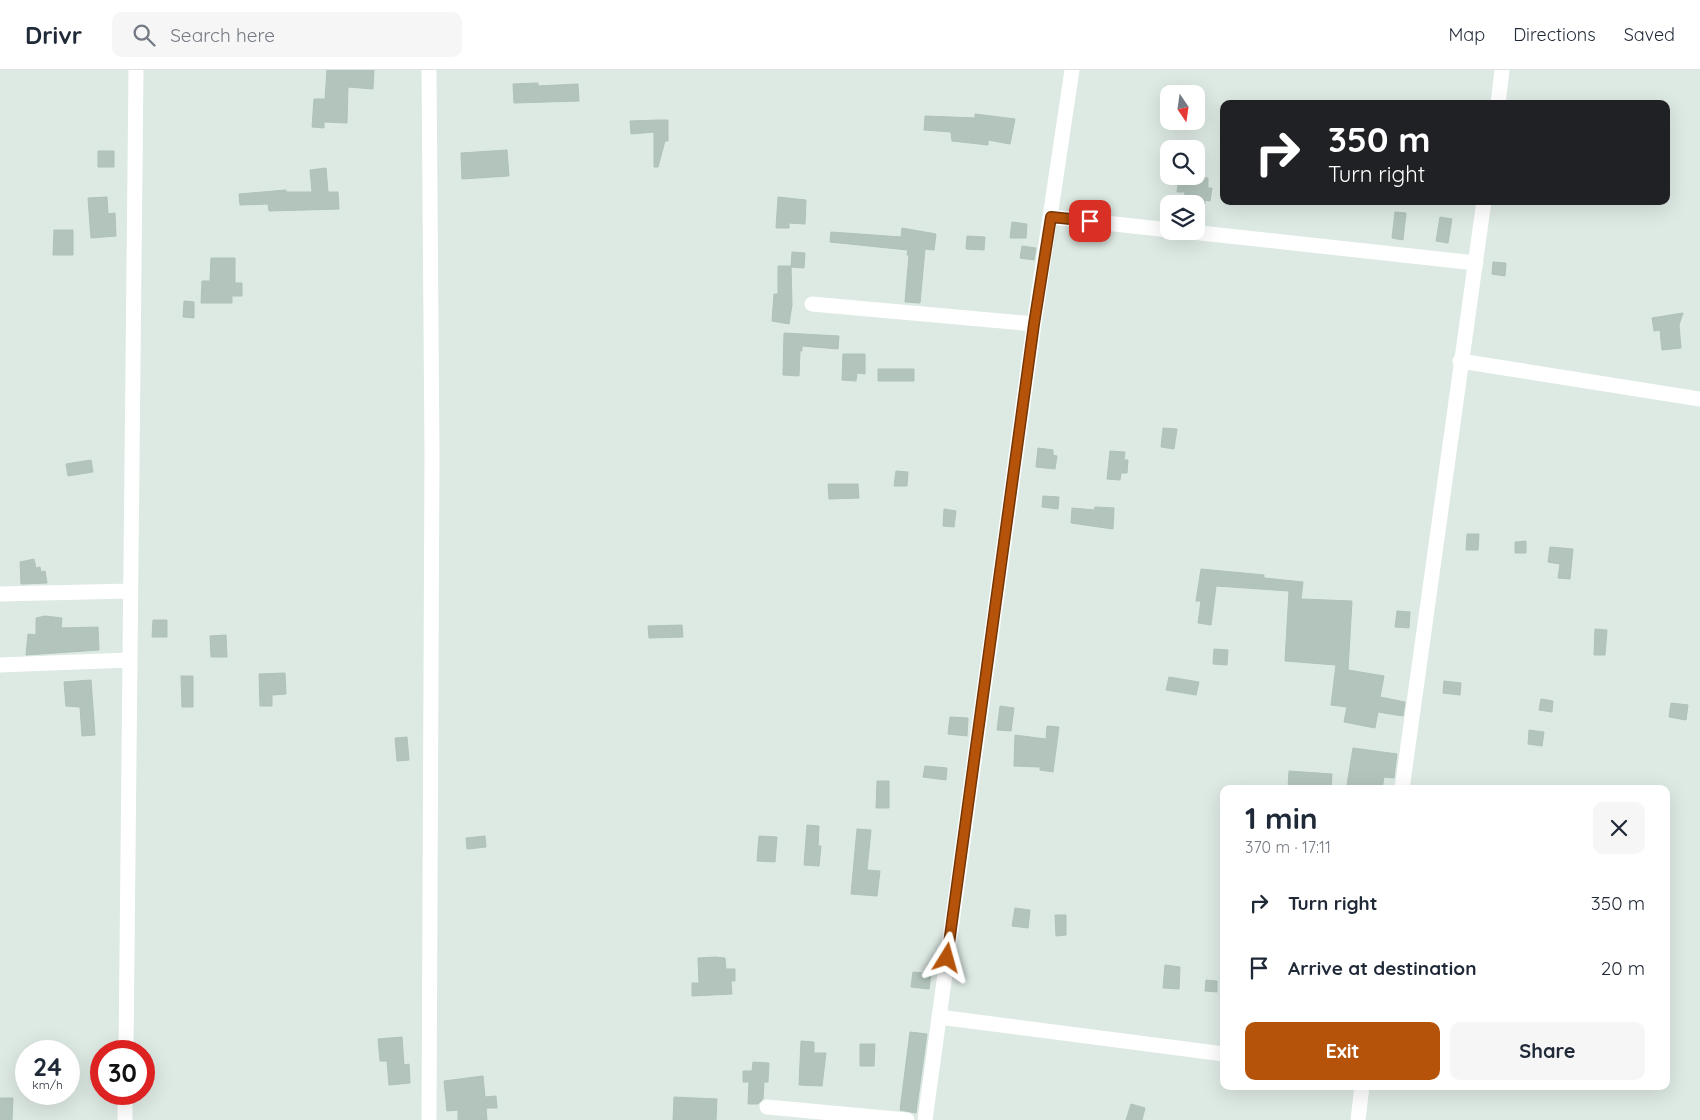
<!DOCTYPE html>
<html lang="en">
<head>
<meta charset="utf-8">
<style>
  body { margin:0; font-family:Quicksand,sans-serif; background:#f6f6f7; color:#1f2937; height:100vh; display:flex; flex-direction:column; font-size:19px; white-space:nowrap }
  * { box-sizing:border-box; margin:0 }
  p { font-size:16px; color:#747a83 }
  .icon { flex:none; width:28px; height:28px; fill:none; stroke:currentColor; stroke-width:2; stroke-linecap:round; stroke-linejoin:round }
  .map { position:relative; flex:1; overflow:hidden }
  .side { position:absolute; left:1220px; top:715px; width:450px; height:305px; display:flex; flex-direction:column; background:#fff; border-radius:10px; box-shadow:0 5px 20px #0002 }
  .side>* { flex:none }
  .banner { position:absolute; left:1220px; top:30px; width:450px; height:105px; border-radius:10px; box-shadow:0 5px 20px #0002; background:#202124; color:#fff; overflow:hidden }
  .needle { width:32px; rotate:167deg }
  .buttons { position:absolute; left:1160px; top:15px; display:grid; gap:10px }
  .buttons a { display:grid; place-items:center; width:45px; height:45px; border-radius:10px; background:#fff; box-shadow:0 5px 20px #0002; font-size:25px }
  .speed { position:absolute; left:15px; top:970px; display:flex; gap:10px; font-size:25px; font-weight:700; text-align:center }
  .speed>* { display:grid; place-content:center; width:65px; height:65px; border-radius:50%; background:#fff; box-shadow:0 5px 20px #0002; line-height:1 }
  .speed small { font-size:12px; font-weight:400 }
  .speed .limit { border:8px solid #d22; background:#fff; color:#111 }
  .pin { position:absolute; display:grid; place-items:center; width:42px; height:42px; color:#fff; margin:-21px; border-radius:10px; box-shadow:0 2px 8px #0006 }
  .me { position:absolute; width:55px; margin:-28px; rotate:8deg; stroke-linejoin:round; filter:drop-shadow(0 0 4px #0008) }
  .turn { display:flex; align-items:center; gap:18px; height:105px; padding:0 25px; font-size:22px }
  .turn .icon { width:65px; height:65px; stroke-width:2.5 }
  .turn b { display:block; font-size:35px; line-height:42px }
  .round { display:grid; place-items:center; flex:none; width:52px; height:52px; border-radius:10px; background:#f6f6f7 }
  .summary { display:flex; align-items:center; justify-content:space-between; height:85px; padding:0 25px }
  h1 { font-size:30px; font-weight:800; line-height:38px }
  .primary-button { display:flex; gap:10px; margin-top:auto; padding:10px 25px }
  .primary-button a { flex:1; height:58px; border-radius:10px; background:#b45309; color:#fff; font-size:20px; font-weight:800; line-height:58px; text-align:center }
  .primary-button a+a { background:#f6f6f7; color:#1f2937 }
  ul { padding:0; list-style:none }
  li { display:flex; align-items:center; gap:15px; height:65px; padding:0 25px }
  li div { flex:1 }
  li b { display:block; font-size:19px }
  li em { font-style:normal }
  header { display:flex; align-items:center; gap:30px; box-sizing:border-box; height:70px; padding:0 25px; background:#fff; border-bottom:1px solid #e0e1e3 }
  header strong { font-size:24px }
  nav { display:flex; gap:28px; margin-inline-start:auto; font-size:18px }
  .search { width:350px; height:45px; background:#f6f6f7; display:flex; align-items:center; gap:12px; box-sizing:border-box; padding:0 18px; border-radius:10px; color:#747a83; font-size:19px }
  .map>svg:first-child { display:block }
  .building { fill:#b2c4bc; stroke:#afc3ba }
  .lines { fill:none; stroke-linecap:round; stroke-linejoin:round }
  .street { stroke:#fff; stroke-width:15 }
  .route-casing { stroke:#753606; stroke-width:12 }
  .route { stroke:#b45309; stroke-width:9 }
</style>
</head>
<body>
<header>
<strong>Drivr</strong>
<div class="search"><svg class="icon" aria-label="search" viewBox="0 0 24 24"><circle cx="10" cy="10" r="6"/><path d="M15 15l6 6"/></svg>Search here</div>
<nav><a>Map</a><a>Directions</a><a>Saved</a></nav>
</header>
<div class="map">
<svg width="1700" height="1050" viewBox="0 0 1700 1050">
  <rect width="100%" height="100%" fill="#dde9e3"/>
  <path class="building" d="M327,0H374L373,19L348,17L347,53L324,52V58L312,57L314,29H325Z
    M538,13V16L578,14L579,31L514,33L513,14Z
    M975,44L1015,49L1010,74L988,70V75L952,71L951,62L924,60L925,46L975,48Z
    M659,50H668V71H665L658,97H654V62L631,64L630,51Z
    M507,80L509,106L462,109L461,83Z
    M98,81H114V97H98Z
    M326,98L328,122H338L339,139L269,141L268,134L240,135L239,124L286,120V122H312L310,100Z
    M1179,106L1208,108V118H1212L1210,131L1205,130V134H1184L1185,122H1177Z
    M107,127L108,144L115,143L116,166L91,168L88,128Z
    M778,127L806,130L805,154L789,153V158H776Z
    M1395,142L1406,143L1403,170L1392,168Z
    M1440,147L1452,149L1448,173L1436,171Z
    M1012,152L1027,154L1026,168H1010Z
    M902,158L936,164L934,180L925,179L920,233L905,232L909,185H907L908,180L830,172L831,162L901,167Z
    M54,160H73V185H53Z
    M967,166L985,167L984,180L966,179Z
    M1022,176L1036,178L1034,190L1020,188Z
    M792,182L805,183L804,198L791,197Z
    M211,188H235V213H242V226H232V233H201L202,211H210Z
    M1493,192L1506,193L1505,206L1492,204Z
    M778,196H791L792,235L789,254L772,251L774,224H778Z
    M184,231L194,232V248L183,247Z
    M1683,243L1679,255L1681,278L1662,280L1660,260L1654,261L1652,248Z
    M784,263L839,266L838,279L802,276V281H800L799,306L783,305Z
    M843,284H865V304L857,303L856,311L842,310Z
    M878,299H914V311H878Z
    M1163,358L1177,359L1174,379L1161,377Z
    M1038,378L1053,380V385L1057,386L1055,399L1036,397Z
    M1110,381L1125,382L1124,390H1128L1127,403H1121L1120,410L1107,409Z
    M91,390L93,402L68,406L66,394Z
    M896,401L908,402L907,416H894Z
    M828,414H858L859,428L829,429Z
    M1043,426L1059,427L1058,439L1042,437Z
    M1095,437L1114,438L1113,459L1071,453L1072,438L1094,440Z
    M944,439L956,441L954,457L943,456Z
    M1467,464H1479L1478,480H1466Z
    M1526,471V483H1515V472Z
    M1550,477L1573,479L1570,509L1558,508L1560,494L1548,492Z
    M34,489L36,498L40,497L41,502L45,501L47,513L21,514L20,492Z
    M1201,499L1264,505V508L1303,512L1301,529L1352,531L1348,600L1384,606L1380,627L1405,632L1403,646L1378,642L1375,658L1344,652L1347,637L1331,635L1336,595L1285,591L1289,521L1216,516L1211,555L1198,553L1201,531H1196Z
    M1397,541L1410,542L1409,558L1395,557Z
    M45,546L62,548L61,558L98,557L99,580L26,585L28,564L36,565V548Z
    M153,550H167V567H152Z
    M682,555L683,567L649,568L648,556Z
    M1595,559L1607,560L1605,585H1594Z
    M226,565L227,587H211L210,566Z
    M1214,579L1228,580L1227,595L1213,594Z
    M285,603L286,624L272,625V636H260L259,604Z
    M181,606H193V637H182Z
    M1169,607L1199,612L1196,625L1166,620Z
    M91,610L95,665L82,666L80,637L66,636L64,612Z
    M1444,611L1461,613L1460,625L1443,623Z
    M1541,629L1553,631L1552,642L1539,640Z
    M1671,633L1688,635L1686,650L1669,647Z
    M1000,636L1014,638L1011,661L997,660Z
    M950,647L968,648L967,666L948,664Z
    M1047,656L1059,657L1053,702L1040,700V697L1014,696L1015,665L1046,669Z
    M1529,660L1544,662L1542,676L1528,674Z
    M407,667L409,690L397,691L395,668Z
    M1353,678L1397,684L1394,708L1384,707L1382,719H1362V717L1347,715Z
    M925,696L947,698L946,710L923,707Z
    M1289,701L1332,704L1331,719H1288Z
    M877,711H889V738H876Z
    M807,755L819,756L818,776H821L819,796L804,795Z
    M857,759L871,760L867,800L880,801L877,826L851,824Z
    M485,766L486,777L467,779L466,768Z
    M759,766L777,767L775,792L757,791Z
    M1015,838L1030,840L1028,858L1012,856Z
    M1055,845H1066V865L1056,866Z
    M715,887L725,888L726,899H735V911H731L732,924L692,926V913H699L698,888Z
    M1165,895L1180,897L1179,919L1163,918Z
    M913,902L931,904L929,919L911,917Z
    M1206,910L1217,911V922L1205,921Z
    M910,962L927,964L916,1043L900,1040Z
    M402,967L404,995L409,994L410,1013L389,1015L387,991H380L378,969Z
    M801,971L814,972V983H826L822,1016L799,1015Z
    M860,974H875L874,996H860Z
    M753,992L769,993L768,1012H764L763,1029L758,1034H748L749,1012H743V1001H752Z
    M483,1006L485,1027L496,1026L497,1038H486L487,1050H458V1040L447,1041L444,1011Z
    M674,1027L717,1029L716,1050H673Z
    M0,1028H13L12,1050H0Z
    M1131,1034L1145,1038L1142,1050H1126Z"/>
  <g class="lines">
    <path class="street" d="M429,0L432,384L429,1050
      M1498,34L1502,0
      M1051,147L1169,160
      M1182,161L1476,193
      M812,234L1034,254
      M1460,291L1700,329
      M0,524L130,521
      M0,595L129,590
      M1402,719L1484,131
      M939,947L1224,984
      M126,981L136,0
      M767,1037L907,1050
      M125,1050V1024
      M925,1050L1034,254L1072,0
      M1358,1050L1362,1016"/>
  </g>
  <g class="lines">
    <defs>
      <path id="route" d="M947,888L1034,254L1051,147L1090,151"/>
    </defs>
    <use href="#route" class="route-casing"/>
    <use href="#route" class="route"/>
  </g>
</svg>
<div class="buttons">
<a><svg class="needle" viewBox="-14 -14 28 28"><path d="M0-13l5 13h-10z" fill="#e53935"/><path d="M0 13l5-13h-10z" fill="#747a83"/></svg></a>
<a><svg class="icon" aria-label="search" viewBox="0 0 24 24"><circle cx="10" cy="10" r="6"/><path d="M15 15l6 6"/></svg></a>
<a><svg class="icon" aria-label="layers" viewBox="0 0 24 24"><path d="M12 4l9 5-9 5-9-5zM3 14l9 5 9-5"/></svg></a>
</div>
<div class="speed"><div>24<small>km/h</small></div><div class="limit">30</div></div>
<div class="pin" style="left:1090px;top:151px;background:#d93025"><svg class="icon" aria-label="arrive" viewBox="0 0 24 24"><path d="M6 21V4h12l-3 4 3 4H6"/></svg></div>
<svg class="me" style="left:947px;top:888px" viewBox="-20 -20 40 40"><path d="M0-17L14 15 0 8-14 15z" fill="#b45309" stroke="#fff" stroke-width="4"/></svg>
<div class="banner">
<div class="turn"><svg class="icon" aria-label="right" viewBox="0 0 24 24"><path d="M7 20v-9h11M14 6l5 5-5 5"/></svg><div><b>350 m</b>Turn right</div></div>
</div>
<section class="side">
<div class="summary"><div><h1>1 min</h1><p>370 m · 17:11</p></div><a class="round"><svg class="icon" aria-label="close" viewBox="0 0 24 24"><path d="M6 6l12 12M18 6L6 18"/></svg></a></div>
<ul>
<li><svg class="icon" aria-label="right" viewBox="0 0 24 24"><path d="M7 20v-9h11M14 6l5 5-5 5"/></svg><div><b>Turn right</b></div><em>350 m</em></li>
<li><svg class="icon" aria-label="arrive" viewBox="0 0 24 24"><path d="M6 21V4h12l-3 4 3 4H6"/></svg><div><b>Arrive at destination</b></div><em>20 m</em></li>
</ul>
<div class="primary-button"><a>Exit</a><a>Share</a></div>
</section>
</div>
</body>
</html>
